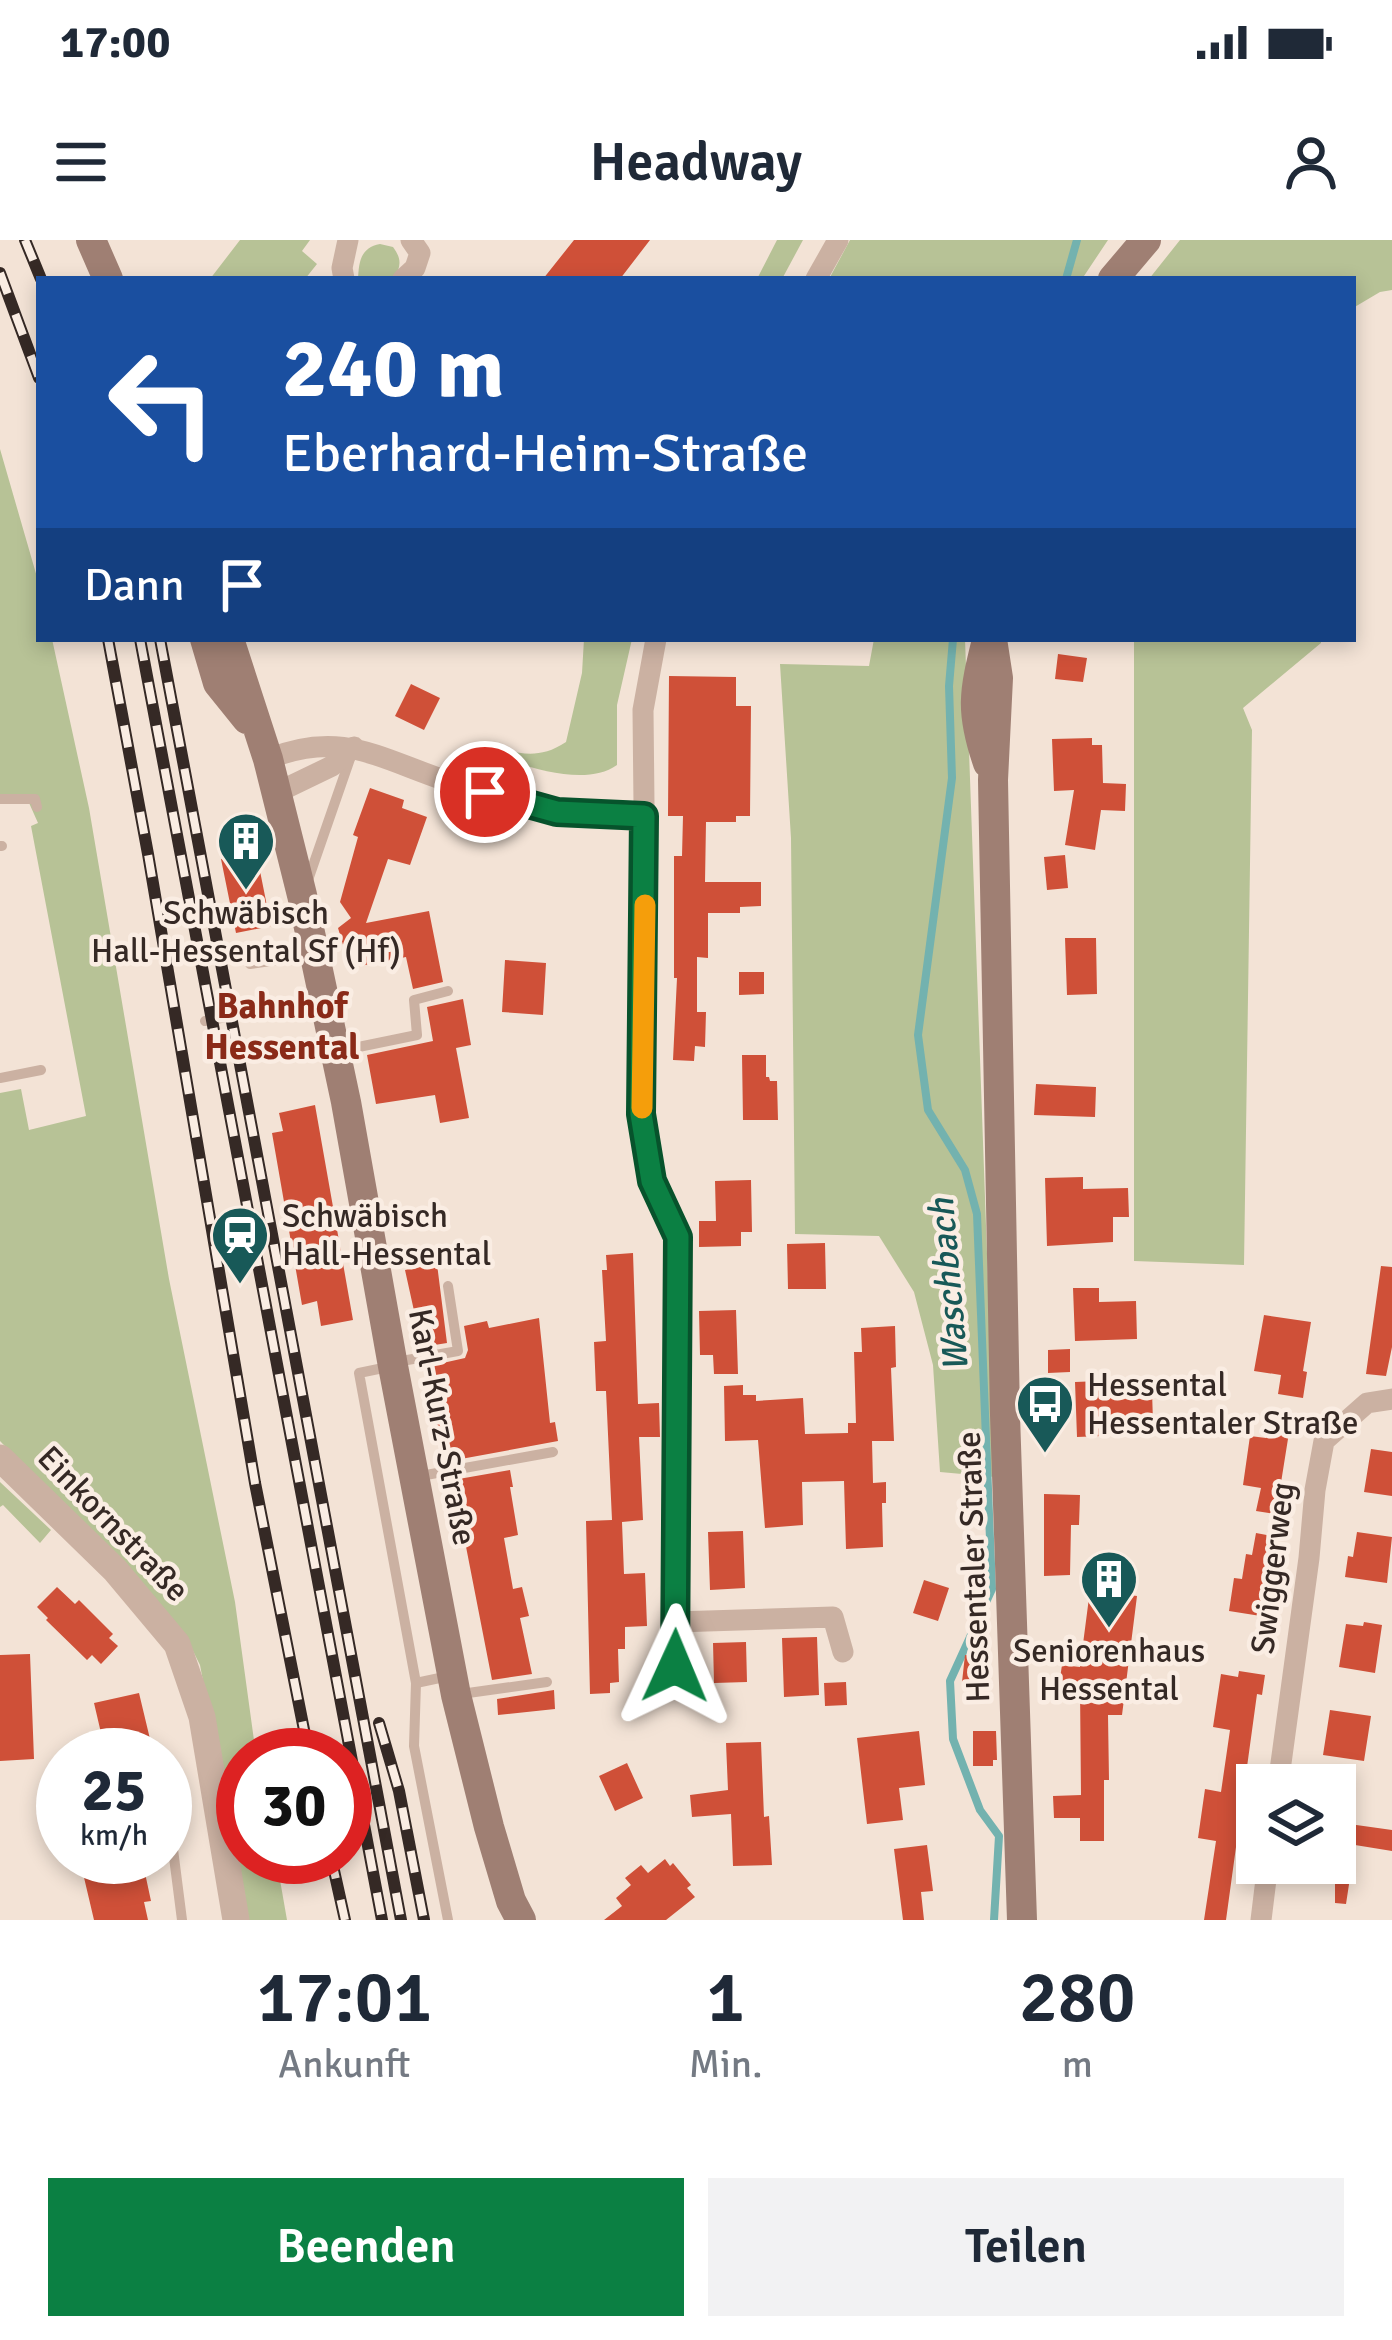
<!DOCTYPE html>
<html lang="de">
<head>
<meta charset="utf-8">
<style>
  body { margin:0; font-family:Signika,sans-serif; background:#f2f2f3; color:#1f2937; height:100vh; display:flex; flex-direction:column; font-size:45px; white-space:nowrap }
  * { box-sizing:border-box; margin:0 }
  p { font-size:39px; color:#747a83 }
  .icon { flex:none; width:66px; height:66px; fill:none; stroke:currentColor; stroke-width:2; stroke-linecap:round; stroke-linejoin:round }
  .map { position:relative; height:1680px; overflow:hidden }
  .sheet { display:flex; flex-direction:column; background:#fff; flex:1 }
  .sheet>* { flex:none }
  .guide { position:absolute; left:36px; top:36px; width:1320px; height:366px; border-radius:0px; box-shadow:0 6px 18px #0003; background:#1a4fa0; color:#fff; overflow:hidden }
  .fabs { position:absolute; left:1236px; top:1524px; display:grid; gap:24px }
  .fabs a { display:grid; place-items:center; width:120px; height:120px; border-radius:0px; background:#fff; box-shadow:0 6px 18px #0003; font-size:60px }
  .speed { position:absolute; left:36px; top:1488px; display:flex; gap:24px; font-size:60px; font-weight:700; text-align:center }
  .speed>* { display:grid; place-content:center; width:156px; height:156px; border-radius:50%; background:#fff; box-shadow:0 6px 18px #0003; line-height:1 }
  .speed small { font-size:30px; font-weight:400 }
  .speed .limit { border:18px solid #d22; background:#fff; color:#111 }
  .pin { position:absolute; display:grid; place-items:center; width:102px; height:102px; color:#fff; margin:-51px; border:6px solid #fff; border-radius:50%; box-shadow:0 3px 12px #0007 }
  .me { position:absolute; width:132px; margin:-66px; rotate:1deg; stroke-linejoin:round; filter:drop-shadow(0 0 9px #0008) }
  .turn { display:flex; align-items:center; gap:42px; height:252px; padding:0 48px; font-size:54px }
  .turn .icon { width:156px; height:156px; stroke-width:2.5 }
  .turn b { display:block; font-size:84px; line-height:102px }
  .then { display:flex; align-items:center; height:114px; padding:0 48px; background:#0003; gap:24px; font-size:45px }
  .eta { display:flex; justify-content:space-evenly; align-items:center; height:204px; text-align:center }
  .eta b { font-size:72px; font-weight:600; line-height:84px }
  .action { display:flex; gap:24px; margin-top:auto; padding:24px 48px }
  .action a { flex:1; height:138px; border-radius:0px; background:#0b8043; color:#fff; font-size:48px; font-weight:600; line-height:138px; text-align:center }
  .action a+a { background:#f2f2f3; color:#1f2937 }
  .status { display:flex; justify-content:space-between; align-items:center; height:84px; padding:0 60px; background:#fff; direction:ltr }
  .status svg { height:33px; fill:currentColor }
  header { display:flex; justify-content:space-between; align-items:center; height:156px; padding:0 48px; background:#fff; font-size:54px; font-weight:600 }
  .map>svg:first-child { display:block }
  .green { fill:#b7c296 }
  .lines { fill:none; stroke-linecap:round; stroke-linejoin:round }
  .stream { stroke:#73b2af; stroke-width:8 }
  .building { fill:#cf5038 }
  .service { stroke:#cbb1a2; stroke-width:10 }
  .minor { stroke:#cbb1a2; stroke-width:21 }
  .tertiary { stroke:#cbb1a2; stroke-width:27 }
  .secondary { stroke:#9f7f73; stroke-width:30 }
  .rail-casing { stroke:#352925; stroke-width:12 }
  .rail { stroke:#faede3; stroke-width:8; stroke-dasharray:22; stroke-linecap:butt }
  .route-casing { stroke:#07532c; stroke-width:30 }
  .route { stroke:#0b8043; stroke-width:21 }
  .slow { stroke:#f59e0b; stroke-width:21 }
  .labels { text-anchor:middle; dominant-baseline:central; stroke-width:9; stroke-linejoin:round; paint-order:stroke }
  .poi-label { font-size:33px; fill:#352925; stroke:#faede3 }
  .street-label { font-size:33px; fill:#352925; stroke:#faede3 }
  .neighbourhood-label { font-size:36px; font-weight:bold; fill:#8a2a18; stroke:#faede3 }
  .water-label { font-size:36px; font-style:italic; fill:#185958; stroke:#faede3 }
</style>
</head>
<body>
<div class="status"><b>17:00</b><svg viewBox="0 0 49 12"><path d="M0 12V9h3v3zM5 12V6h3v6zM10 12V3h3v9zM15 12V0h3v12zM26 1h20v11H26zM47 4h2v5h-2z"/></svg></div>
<header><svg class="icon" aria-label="menu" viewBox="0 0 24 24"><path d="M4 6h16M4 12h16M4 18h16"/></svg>Headway<svg class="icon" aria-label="person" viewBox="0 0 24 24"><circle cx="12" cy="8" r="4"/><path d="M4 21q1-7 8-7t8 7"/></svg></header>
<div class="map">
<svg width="1392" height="1680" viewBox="0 0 1392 1680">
  <rect width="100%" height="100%" fill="#f3e3d6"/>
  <path class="green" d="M240,0H310L302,11L317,24L305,39H210Z
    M777,0H803L782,39H757Z
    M850,0H1108L1082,39H829Z
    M1180,0H1392V50L1380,52L1353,68V39H1149Z
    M380,4L393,7C402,19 401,26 394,39H358C359,22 360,8 380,4Z
    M0,209L39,344V399H52L89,568L169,1039L235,1362L256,1515H243V1617H276L287,1680H248L200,1425L184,1393L0,1201V853L21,849L29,890L86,876L31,586L38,583L26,556L0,555Z
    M584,399H632L617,465V525C580,551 511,520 472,508C509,505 530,526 566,502L582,433Z
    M874,399H965L995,1237L940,1232L933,1125L914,1052L879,996L795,994L791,598L780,424L869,426Z
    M1134,399H1321V403L1243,468L1252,490L1244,1025L1134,1021Z
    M0,1242L51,1290L40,1303L3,1265L0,1267Z"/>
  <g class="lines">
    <path class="stream" d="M1066,39L1077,0
      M953,399L949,446L952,538L918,795L928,870L965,930L977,974L992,1349L950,1441L953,1499L980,1570L999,1596L994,1680"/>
  </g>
  <path class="building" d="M574,0H650L620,39H543Z
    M1058,414L1087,418L1083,442L1055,439Z
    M669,436L736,437V466H751L750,576H736V582H706L705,642H761V666L740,667V673H708V718L697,717V772H706L705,807L695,806L694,821L673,820L677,738H674V616H682L683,576H668Z
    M411,444L440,458L424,490L395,476Z
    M1092,498V505H1102L1103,543L1126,544L1125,571L1101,570L1095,610L1065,605L1074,550L1054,551L1052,499Z
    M370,548L404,560L402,568L427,577L410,625L388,619L366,683L429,671L443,742L413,749L406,717L350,728L338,688L351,678L340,662L358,597L353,595Z
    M256,611L271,686L236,693L221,619Z
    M1065,615L1068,648L1047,650L1044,617Z
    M1065,698H1096L1097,754L1067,755Z
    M505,720L546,723L543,775L502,772Z
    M739,732H764V754L739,755Z
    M463,759L471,805L456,808L469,878L440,883L435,855L376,864L367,815L433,801L427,767Z
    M742,815H766V837H769L770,841H777L778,880H743Z
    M1036,844L1096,847L1095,877L1034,875Z
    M315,865L353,1080L321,1086L317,1061L302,1065L272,893L283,891L279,873Z
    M1083,937V949L1128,948L1129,977H1113V1002L1047,1006L1045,938Z
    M751,940L752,992H741V1006L699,1007V981H716L715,941Z
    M825,1003L826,1049H788L787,1004Z
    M633,1013L638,1164L659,1163L660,1197H639L643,1280L622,1282L624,1334L645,1333L647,1386L625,1387V1409H618L619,1442L610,1443V1453L590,1454L586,1281L612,1280L606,1151H596L594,1102L606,1101L602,1030H607L606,1015Z
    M437,1024L447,1103L422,1107L405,1030Z
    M1381,1026L1392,1027V1107L1386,1136L1366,1134Z
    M1073,1048H1099V1062L1136,1061L1137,1099L1075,1101Z
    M736,1070L738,1134H714L713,1115H700L699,1071Z
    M1264,1075L1311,1082L1303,1131L1307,1132L1303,1158L1278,1154L1281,1135L1254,1131Z
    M539,1078L550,1183L555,1182L558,1201L450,1221L444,1189L436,1190L425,1127L465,1118L468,1110L464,1086L487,1081L489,1088Z
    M895,1086L896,1127L891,1128L894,1201H872L873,1243L886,1242V1263H882L883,1307L846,1309L844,1241L802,1242L803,1285L765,1288L758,1200L725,1201L724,1146L743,1145V1155H756V1161L803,1158L805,1194L848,1193V1183H856L854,1112H862L861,1088Z
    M1070,1109V1132L1048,1133V1110Z
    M1100,1141L1101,1152L1152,1151L1153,1182L1102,1184V1196L1077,1197L1075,1142Z
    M1269,1176L1291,1180L1276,1274L1256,1271L1261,1248L1243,1245L1250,1196L1266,1198Z
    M1371,1209L1392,1212V1256L1364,1252Z
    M510,1230L513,1247H510L518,1295L504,1298L513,1349L522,1347L529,1376L520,1378L532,1434L492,1440L453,1240Z
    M1044,1254L1080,1255L1079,1285H1071L1070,1335L1044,1336Z
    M743,1291L745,1348L710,1350L708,1292Z
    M1357,1292L1392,1297L1387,1343L1345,1337L1348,1316L1353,1317Z
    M1256,1293L1278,1297L1275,1319L1284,1320L1280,1353L1271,1352L1267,1377L1229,1371L1234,1338L1242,1339L1246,1314L1252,1315Z
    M924,1340L949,1348L938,1381L913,1373Z
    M57,1347L75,1364L79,1360L113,1394L109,1398L118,1406L101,1424L92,1415L87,1420L46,1380L48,1378L37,1367Z
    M1090,1350L1137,1356L1122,1475H1108L1109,1540H1104V1601H1080V1578H1054L1053,1556L1081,1555L1080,1448L1059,1445L1062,1425L1080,1427Z
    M1364,1382L1382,1385L1375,1433L1339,1427L1346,1384L1363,1386Z
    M817,1397L819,1455L784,1457L782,1398Z
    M746,1402L747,1442L714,1443L713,1403Z
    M30,1414L34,1519L0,1521V1415Z
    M965,1415L987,1418L983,1445L962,1442Z
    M1239,1431L1265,1435L1262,1455L1257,1454L1226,1680H1204L1216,1601L1198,1598L1205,1549L1221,1552L1230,1490L1213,1487L1221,1434L1238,1437Z
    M846,1442L847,1465L825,1466L824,1443Z
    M554,1450L555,1469L498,1475L497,1459Z
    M139,1453L150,1499L105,1510L94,1463Z
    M1330,1470L1371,1476L1364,1521L1323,1515Z
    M919,1491L925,1545L899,1548L903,1580L867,1584L857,1498Z
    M973,1491H996L997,1520H993V1526H973Z
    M761,1502L764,1577L769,1576L772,1625L733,1626L731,1574L692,1577L690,1555L728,1550L726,1503Z
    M627,1523L643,1558L615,1571L599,1536Z
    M1335,1582L1392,1590V1611L1355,1605L1346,1664L1335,1663Z
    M927,1605L933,1651L921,1652L924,1680H903L894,1609Z
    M133,1617L138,1635L145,1633L151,1661L144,1662L148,1680H94L82,1629Z
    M665,1619L670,1626L673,1623L691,1645L687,1648L695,1657L666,1680H604L622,1666L616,1658L631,1645L625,1638L641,1625L648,1633Z"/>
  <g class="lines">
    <path class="service" d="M0,559H35L37,567
      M0,606H2
      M308,640L351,516
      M250,724L312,715
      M205,781L237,775
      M339,811L417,795L414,760L448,751
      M0,838L41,830
      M396,1122L458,1111L448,1046
      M388,1127L359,1133L416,1443
      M415,1237L553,1212
      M461,1454L547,1442
      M165,1587L170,1586L182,1680
      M448,1680L414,1506L416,1443L449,1436"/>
    <path class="minor" d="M344,39L342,28L348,0
      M403,39L415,28L420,13L411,0
      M816,39L838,0
      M656,399L643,470L645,659L641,875L652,941L678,997L675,1426
      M268,519C340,490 377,517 444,540C479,552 516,561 551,570C581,577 614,575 644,576
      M276,553L332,526L354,507
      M675,1382L833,1377L843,1412
      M1278,1545L1309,1318L1315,1250L1324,1201L1367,1163L1392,1159
      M1261,1680L1268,1623"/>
    <path class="tertiary" d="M0,1218L115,1330L177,1404L202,1477L236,1680"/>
    <path class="secondary" d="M91,0L108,39
      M1113,39L1146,0
      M205,399L218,443L247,479
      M229,399L268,519L302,655L346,862L393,1126L456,1455L489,1587L511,1661L521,1680
      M992,399L998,438L993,540L1005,1175L1022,1680
      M987,400C974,452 970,471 988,523"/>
    <defs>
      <path id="rail" d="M25,0L41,39
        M0,33L39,138
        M108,399L148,614L255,1243L309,1515
        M140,399L382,1680
        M160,399L401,1680
        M379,1483L399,1551L424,1680
        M331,1617L345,1680"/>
    </defs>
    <use href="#rail" class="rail-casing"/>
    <use href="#rail" class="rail"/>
  </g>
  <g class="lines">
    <defs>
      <path id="route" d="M485,552L557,572L644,576L641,874L652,941L678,997L675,1426"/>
    </defs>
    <use href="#route" class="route-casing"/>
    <use href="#route" class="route"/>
    <path class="slow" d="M642,868L645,665"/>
  </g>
  <defs>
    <symbol id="building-pin" viewBox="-11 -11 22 30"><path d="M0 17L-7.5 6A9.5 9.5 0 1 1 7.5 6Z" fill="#185958" stroke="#faede3"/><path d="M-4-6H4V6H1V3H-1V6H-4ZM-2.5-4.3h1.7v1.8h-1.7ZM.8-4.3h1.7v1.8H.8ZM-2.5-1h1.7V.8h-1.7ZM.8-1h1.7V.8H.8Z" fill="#fff"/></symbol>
    <symbol id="station-pin" viewBox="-11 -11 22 30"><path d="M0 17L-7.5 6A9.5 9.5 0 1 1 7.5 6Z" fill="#185958" stroke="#faede3"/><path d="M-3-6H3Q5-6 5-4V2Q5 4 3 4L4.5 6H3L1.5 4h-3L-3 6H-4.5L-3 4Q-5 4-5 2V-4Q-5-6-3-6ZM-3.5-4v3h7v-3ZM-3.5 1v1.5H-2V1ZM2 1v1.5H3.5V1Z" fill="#fff"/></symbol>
    <symbol id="bus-pin" viewBox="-11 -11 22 30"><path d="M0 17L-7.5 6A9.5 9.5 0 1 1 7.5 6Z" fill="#185958" stroke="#faede3"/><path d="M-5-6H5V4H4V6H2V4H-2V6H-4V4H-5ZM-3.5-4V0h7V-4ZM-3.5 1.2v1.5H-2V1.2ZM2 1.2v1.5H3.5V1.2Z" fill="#fff"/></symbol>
  </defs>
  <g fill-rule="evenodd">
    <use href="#building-pin" x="213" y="568" width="66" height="90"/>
    <use href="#station-pin" x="207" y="962" width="66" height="90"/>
    <use href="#bus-pin" x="1012" y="1131" width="66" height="90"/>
    <use href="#building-pin" x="1076" y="1306" width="66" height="90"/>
  </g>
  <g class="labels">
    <g class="poi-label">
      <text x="246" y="673">Schwäbisch<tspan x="246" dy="38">Hall-Hessental Sf (Hf)</tspan></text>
      <text x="282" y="976" text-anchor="start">Schwäbisch<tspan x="282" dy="38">Hall-Hessental</tspan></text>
      <text x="1087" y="1145" text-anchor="start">Hessental<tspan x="1087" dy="38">Hessentaler Straße</tspan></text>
      <text x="1109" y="1411">Seniorenhaus<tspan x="1109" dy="38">Hessental</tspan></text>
    </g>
    <g class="street-label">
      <text transform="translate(442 1187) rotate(79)">Karl-Kurz-Straße</text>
      <text transform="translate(113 1284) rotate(46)">Einkornstraße</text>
      <text transform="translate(974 1327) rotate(-92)">Hessentaler Straße</text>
      <text transform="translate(1273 1328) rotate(-83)">Swiggerweg</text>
    </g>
    <g class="neighbourhood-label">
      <text x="282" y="766">Bahnhof<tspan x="282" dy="41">Hessental</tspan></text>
    </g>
    <g class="water-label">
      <text transform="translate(949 1045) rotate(-95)">Waschbach</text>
    </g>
  </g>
</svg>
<div class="fabs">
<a><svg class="icon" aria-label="layers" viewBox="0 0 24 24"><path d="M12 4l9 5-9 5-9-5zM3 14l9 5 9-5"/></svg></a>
</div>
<div class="speed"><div>25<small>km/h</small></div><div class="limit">30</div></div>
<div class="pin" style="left:485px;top:552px;background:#d93025"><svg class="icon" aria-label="arrive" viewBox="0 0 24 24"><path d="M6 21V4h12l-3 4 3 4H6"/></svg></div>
<svg class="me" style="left:675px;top:1426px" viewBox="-20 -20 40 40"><path d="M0-17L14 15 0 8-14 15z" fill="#0b8043" stroke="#fff" stroke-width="4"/></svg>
<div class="guide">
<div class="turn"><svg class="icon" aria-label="left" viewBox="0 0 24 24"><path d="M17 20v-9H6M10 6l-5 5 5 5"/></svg><div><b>240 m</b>Eberhard-Heim-Straße</div></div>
<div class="then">Dann<svg class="icon" aria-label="arrive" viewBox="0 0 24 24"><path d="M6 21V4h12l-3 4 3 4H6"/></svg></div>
</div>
</div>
<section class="sheet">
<div class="eta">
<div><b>17:01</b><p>Ankunft</p></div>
<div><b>1</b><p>Min.</p></div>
<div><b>280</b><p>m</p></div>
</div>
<div class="action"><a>Beenden</a><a>Teilen</a></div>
</section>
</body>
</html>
